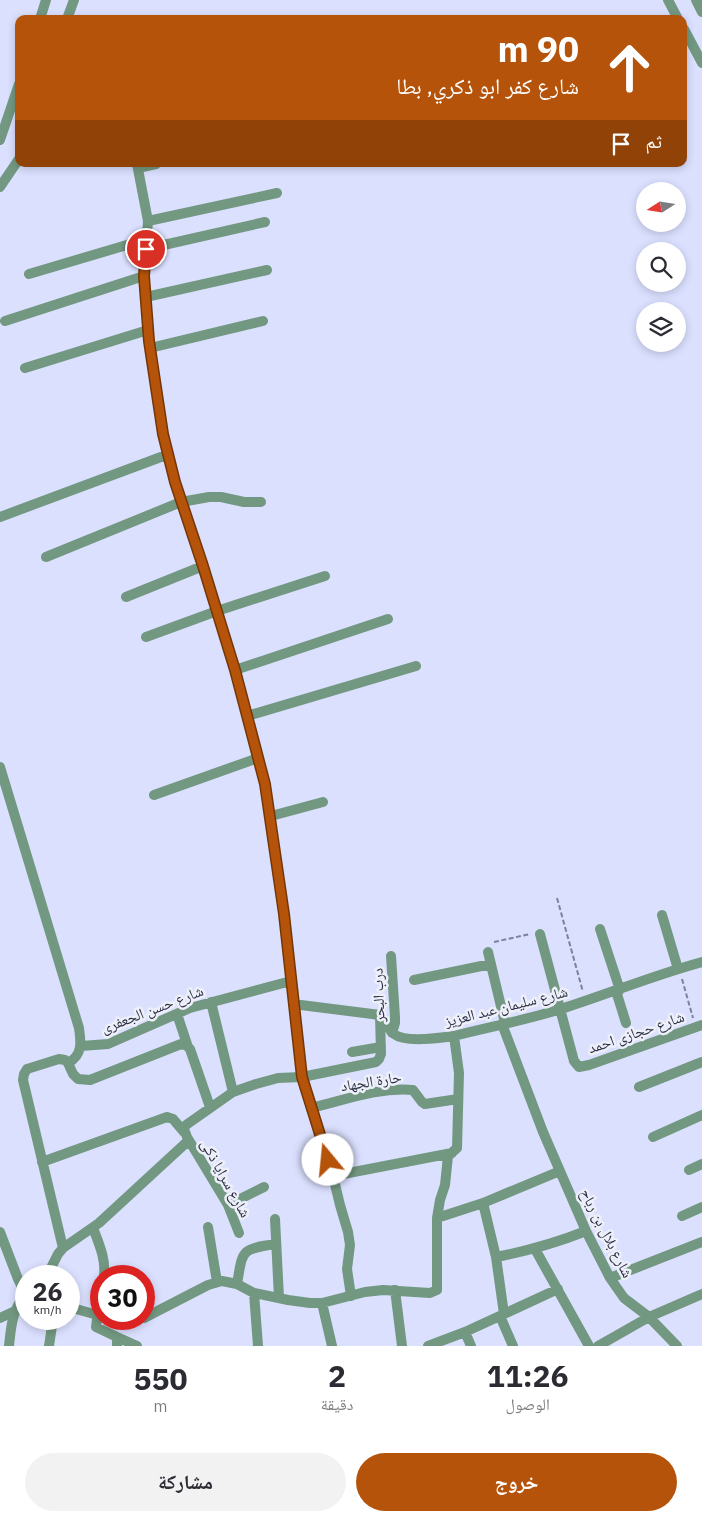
<!DOCTYPE html>
<html lang="ar">
<head>
<meta charset="utf-8">
<style>
  body { margin:0; font-family:"IBM Plex Sans","Noto Naskh Arabic",sans-serif; background:#f2f2f3; color:#2b2b33; direction:rtl; height:100vh; display:flex; flex-direction:column; font-size:19px; white-space:nowrap }
  * { box-sizing:border-box; margin:0 }
  p { font-size:16px; color:#7c7c81 }
  .icon { flex:none; width:28px; height:28px; fill:none; stroke:currentColor; stroke-width:2; stroke-linecap:round; stroke-linejoin:round }
  .map { position:relative; height:1346px; overflow:hidden; direction:ltr }
  .panel { display:flex; flex-direction:column; background:#fff; flex:1 }
  .panel>* { flex:none }
  .top-card { position:absolute; left:15px; top:15px; width:672px; height:152px; border-radius:10px; box-shadow:0 2px 8px #0003; direction:rtl; background:#b45309; color:#fff; overflow:hidden }
  .needle { width:32px; rotate:258deg }
  .fabs { position:absolute; left:636px; top:182px; display:grid; gap:10px }
  .fabs a { display:grid; place-items:center; width:50px; height:50px; border-radius:50%; background:#fff; box-shadow:0 2px 8px #0003; font-size:25px }
  .speed { position:absolute; left:15px; top:1265px; display:flex; gap:10px; font-size:25px; font-weight:700; text-align:center }
  .speed>* { display:grid; place-content:center; width:65px; height:65px; border-radius:50%; background:#fff; box-shadow:0 2px 8px #0003; line-height:1 }
  .speed small { font-size:12px; font-weight:400 }
  .speed .limit { border:8px solid #d22; background:#fff; color:#111 }
  .pin { position:absolute; display:grid; place-items:center; width:42px; height:42px; color:#fff; margin:-21px; border:2px solid #fff; border-radius:50%; box-shadow:0 1px 5px #0007 }
  .me { position:absolute; width:55px; margin:-28px; rotate:343deg; stroke-linejoin:round; filter:drop-shadow(0 0 4px #0008) }
  .turn { display:flex; align-items:center; gap:18px; height:105px; padding:0 25px; font-size:22px }
  .turn .icon { width:65px; height:65px; stroke-width:2.5 }
  .turn b { display:block; font-size:35px; line-height:42px }
  .then { display:flex; align-items:center; height:48px; padding:0 25px; background:#0003; gap:10px; font-size:19px }
  .eta { display:flex; justify-content:space-evenly; align-items:center; height:85px; text-align:center }
  .eta b { font-size:30px; font-weight:700; line-height:35px }
  .cta { display:flex; gap:10px; margin-top:auto; padding:10px 25px }
  .cta a { flex:1; height:58px; border-radius:30px; background:#b45309; color:#fff; font-size:20px; font-weight:700; line-height:58px; text-align:center }
  .cta a+a { background:#f2f2f3; color:#2b2b33 }
  .map>svg:first-child { display:block }
  .lines { fill:none; stroke-linecap:round; stroke-linejoin:round }
  .path { stroke:#7d819b; stroke-width:2; stroke-dasharray:5 2.5; stroke-linecap:butt }
  .street { stroke:#739881; stroke-width:10 }
  .route-casing { stroke:#753606; stroke-width:12 }
  .route { stroke:#b45309; stroke-width:9 }
  .labels { text-anchor:middle; dominant-baseline:central; stroke-width:5; stroke-linejoin:round; paint-order:stroke }
  .street-label { font-size:15px; fill:#2c2f43; stroke:#edeff9 }
</style>
</head>
<body>
<div class="map">
<svg width="702" height="1346" viewBox="0 0 702 1346">
  <rect width="100%" height="100%" fill="#dbe0ff"/>
  <g class="lines">
    <path class="path" d="M557,898L583,992
      M494,942L530,934
      M682,979L693,1018"/>
    <path class="street" d="M668,0L678,19
      M696,0L702,12
      M40,19L46,0
      M67,19L74,0
      M684,29L702,63
      M0,140L19,84
      M137,164L148,221L144,276L149,341L163,433L175,482L203,566L235,670L265,784L284,914L302,1077L333,1176L340,1205L348,1232L350,1245L347,1269L351,1296
      M138,168L156,164
      M0,187L19,159
      M148,221L277,193
      M146,249L265,222
      M29,274L147,239
      M146,297L267,270
      M5,321L144,276
      M150,348L263,321
      M25,368L148,330
      M0,517L169,454
      M46,557L181,502L209,497H221L244,502H261
      M126,597L203,566
      M146,637L217,611L325,576
      M235,670L388,619
      M247,716L416,666
      M0,767L79,1028C81,1042 83,1055 68,1063L65,1060L59,1059L27,1069L24,1074L23,1080L63,1248
      M154,795L258,758
      M271,816L323,802
      M662,915L678,969
      M600,929L620,990
      M540,934L574,1061L579,1067L589,1065L702,1025
      M488,952L505,1023
      M391,956L395,1017V1023L392,1033
      M414,980L491,964
      M616,991L626,1023
      M211,1002L233,1092
      M293,1004L380,1015C387,1020 387,1029 394,1034C405,1043 440,1038 454,1036C489,1027 526,1020 561,1009C608,994 654,975 702,962
      M177,1014L188,1047
      M502,1024L543,1132L586,1231L610,1278L624,1298L649,1317L677,1346
      M81,1046L108,1044L190,1008L291,981
      M352,1052L381,1047
      M68,1063L73,1074L78,1079L90,1080L181,1044L186,1045L190,1049L210,1107
      M639,1087L702,1062
      M311,1108C345,1100 378,1087 413,1090L422,1102L425,1104L458,1099
      M653,1137L702,1115
      M42,1162L167,1117L173,1119L184,1132
      M689,1170L702,1164
      M333,1176L452,1153
      M483,1203L496,1257L504,1314
      M228,1205L264,1187
      M682,1216L702,1207
      M437,1218L483,1203L560,1171
      M275,1219L279,1298
      M208,1227L217,1282
      M93,1228C99,1244 106,1259 104,1276
      M0,1232L18,1279L23,1289L26,1293
      M239,1233L228,1205L187,1137L184,1129L186,1125L233,1092L256,1084L278,1078L302,1077L376,1062L379,1059L381,1054L380,1015
      M535,1249L589,1346
      M496,1257C527,1251 556,1243 586,1231
      M47,1276L58,1254L63,1248L99,1223L188,1141
      M610,1278L702,1242
      M237,1284C243,1250 240,1249 276,1244
      M101,1290L96,1327L117,1337V1346
      M395,1290L402,1346
      M254,1293L258,1346
      M322,1303L332,1346
      M69,1307L101,1316
      M500,1316L513,1346
      M0,1318L15,1311
      M144,1318L208,1285L222,1281L237,1284L254,1293L288,1300L310,1303H322L365,1292L383,1290L430,1293L437,1290V1218L440,1200L445,1185L448,1156L457,1148L459,1073L454,1036
      M111,1319L129,1321L140,1319
      M465,1332L471,1346
      M117,1337L137,1346
      M9,1346C11,1328 12,1308 26,1295
      M49,1346L53,1319
      M428,1346L465,1332L558,1289
      M598,1346L649,1317L702,1294"/>
  </g>
  <g class="lines">
    <defs>
      <path id="route" d="M146,249L144,276L149,341L163,434L175,482L203,566L235,670L265,784L284,914L302,1077L328,1160"/>
    </defs>
    <use href="#route" class="route-casing"/>
    <use href="#route" class="route"/>
  </g>
  <g class="labels">
    <g class="street-label">
      <text transform="translate(378 995) rotate(-92)">درب البحر</text>
      <text transform="translate(506 1006) rotate(-14)">شارع سليمان عبد العزيز</text>
      <text transform="translate(152 1009) rotate(-21)">شارع حسن الجعفرى</text>
      <text transform="translate(636 1032) rotate(-19)">شارع حجازى احمد</text>
      <text transform="translate(371 1081) rotate(-9)">حارة الجهاد</text>
      <text transform="translate(226 1178) rotate(61)">شارع سرايا ذكى</text>
      <text transform="translate(607 1233) rotate(63)">شارع بلال بن رباح</text>
    </g>
  </g>
</svg>
<div class="fabs">
<a><svg class="needle" viewBox="-14 -14 28 28"><path d="M0-13l5 13h-10z" fill="#e53935"/><path d="M0 13l5-13h-10z" fill="#7c7c81"/></svg></a>
<a><svg class="icon" aria-label="search" viewBox="0 0 24 24"><circle cx="10" cy="10" r="6"/><path d="M15 15l6 6"/></svg></a>
<a><svg class="icon" aria-label="layers" viewBox="0 0 24 24"><path d="M12 4l9 5-9 5-9-5zM3 14l9 5 9-5"/></svg></a>
</div>
<div class="speed"><div>26<small>km/h</small></div><div class="limit">30</div></div>
<div class="pin" style="left:146px;top:249px;background:#d93025"><svg class="icon" aria-label="arrive" viewBox="0 0 24 24"><path d="M6 21V4h12l-3 4 3 4H6"/></svg></div>
<svg class="me" style="left:328px;top:1160px" viewBox="-20 -20 40 40"><circle r="19" fill="#fff"/><path d="M0-13L10 11 0 6-10 11z" fill="#b45309"/></svg>
<div class="top-card">
<div class="turn"><svg class="icon" aria-label="ahead" viewBox="0 0 24 24"><path d="M12 20V5M6 11l6-6 6 6"/></svg><div><b>90 m</b>شارع كفر ابو ذكري, بطا</div></div>
<div class="then">ثم<svg class="icon" aria-label="arrive" viewBox="0 0 24 24"><path d="M6 21V4h12l-3 4 3 4H6"/></svg></div>
</div>
</div>
<section class="panel">
<div class="eta">
<div><b>11:26</b><p>الوصول</p></div>
<div><b>2</b><p>دقيقة</p></div>
<div><b>550</b><p>m</p></div>
</div>
<div class="cta"><a>خروج</a><a>مشاركة</a></div>
</section>
</body>
</html>
